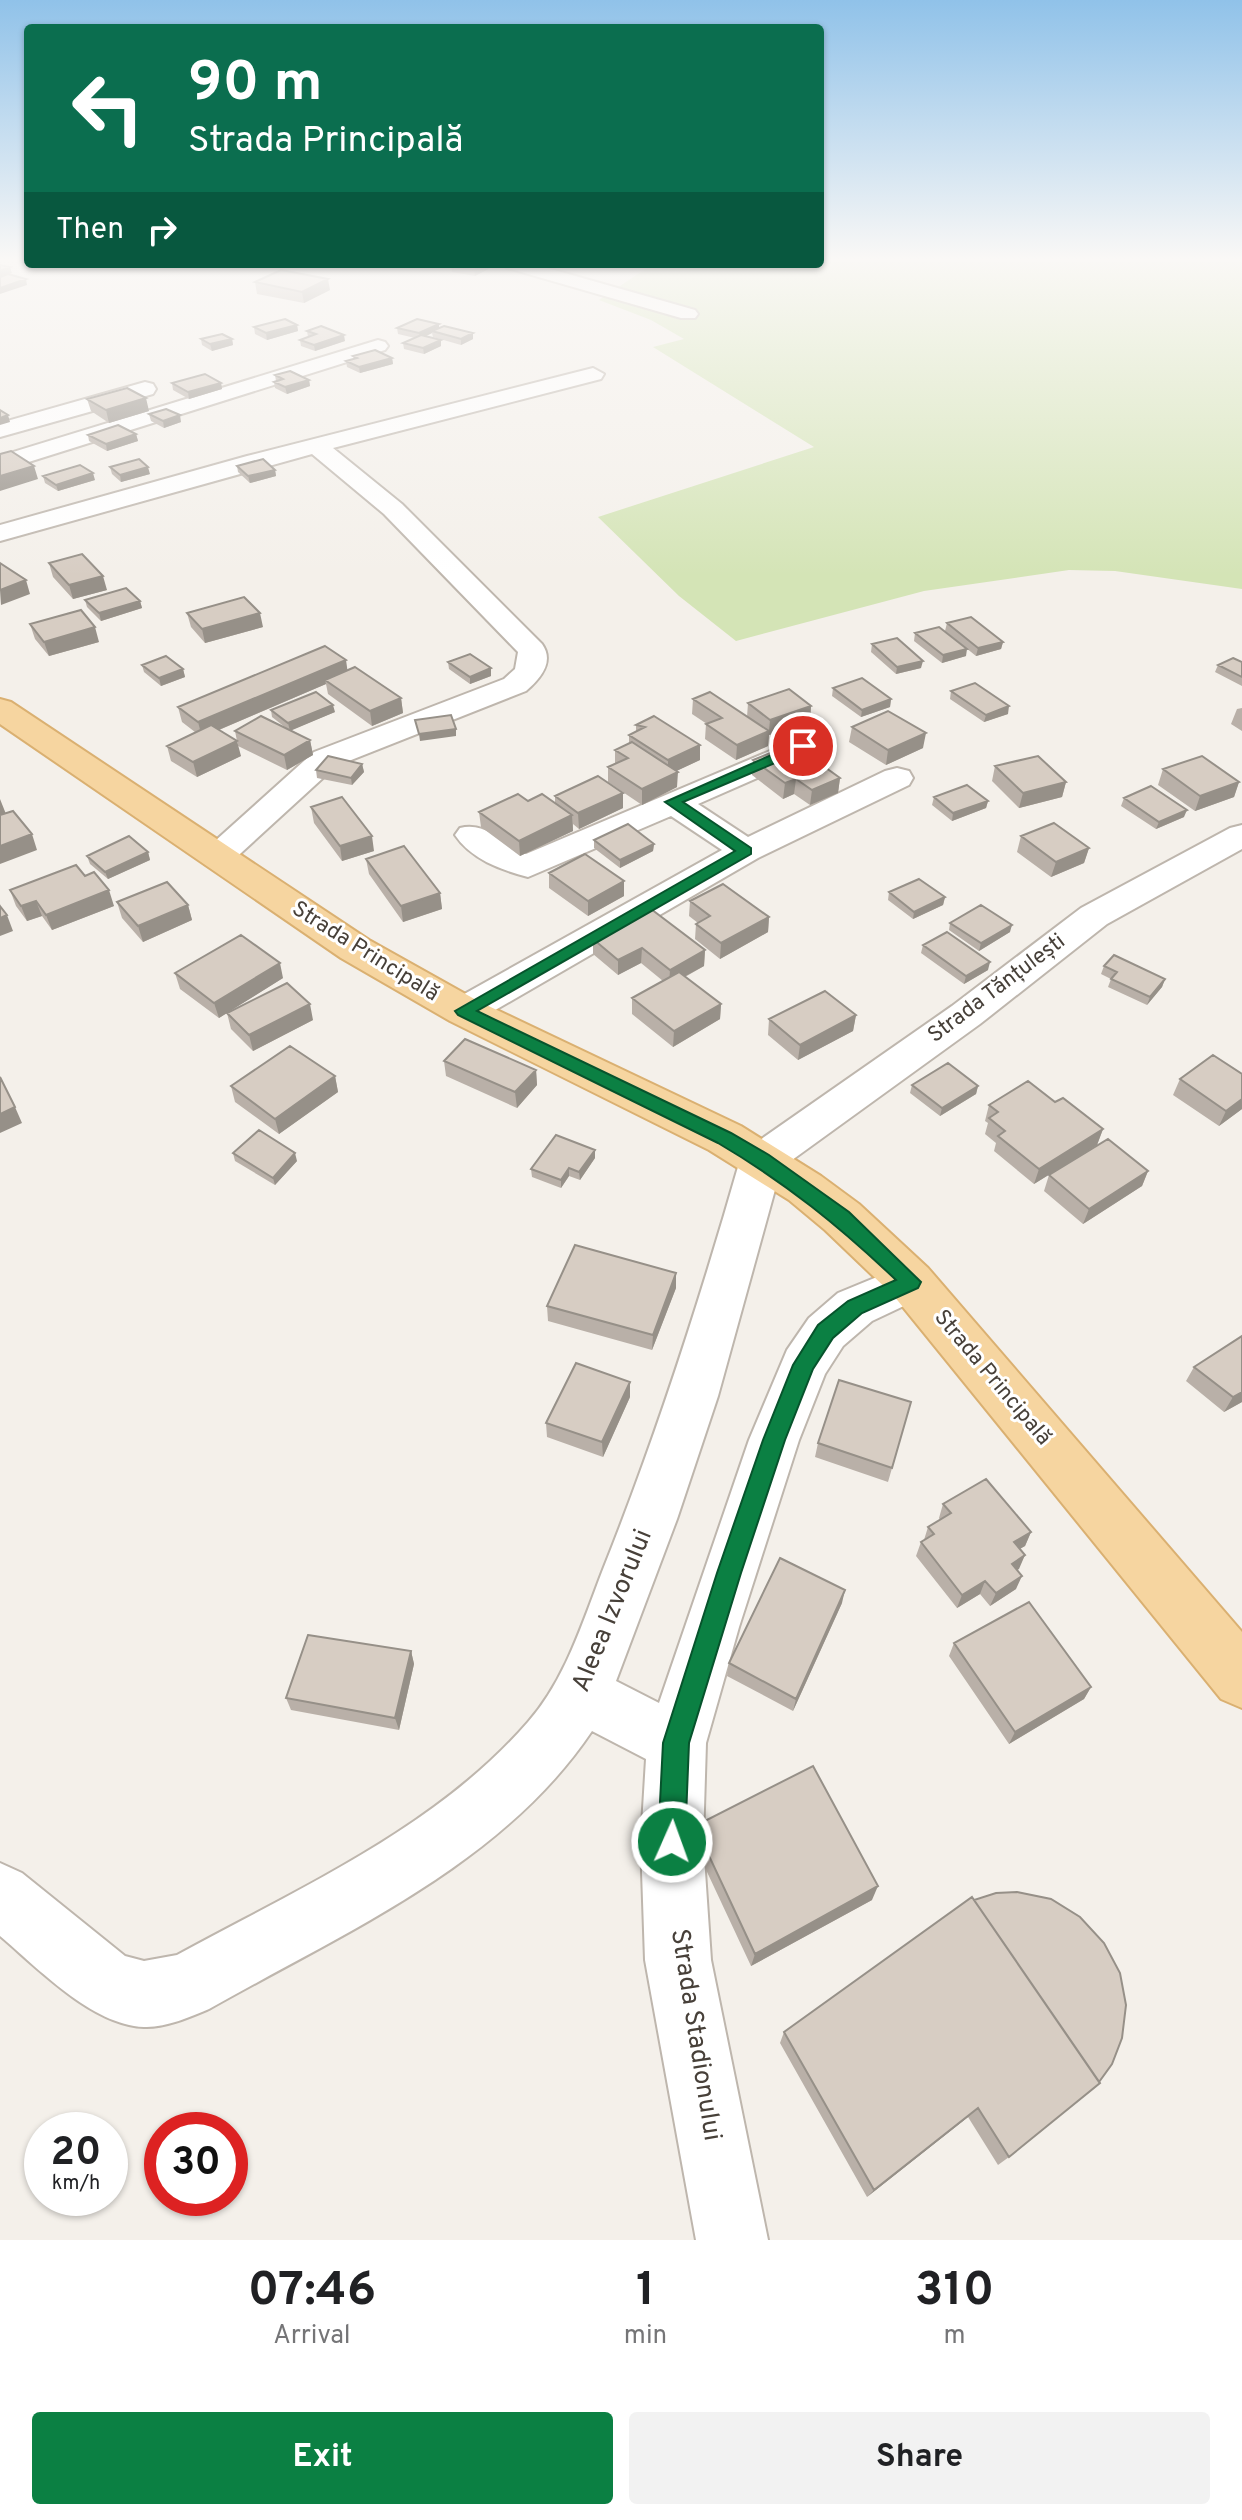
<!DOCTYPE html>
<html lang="en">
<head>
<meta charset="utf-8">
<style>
  body { margin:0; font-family:Overpass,sans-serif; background:#f2f2f2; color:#202124; height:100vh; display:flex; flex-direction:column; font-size:30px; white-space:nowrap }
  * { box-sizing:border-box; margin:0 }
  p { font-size:26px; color:#757577 }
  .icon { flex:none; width:44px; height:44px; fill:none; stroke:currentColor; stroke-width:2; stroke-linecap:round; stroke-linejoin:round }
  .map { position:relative; height:2240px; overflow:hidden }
  .sheet { display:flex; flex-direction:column; background:#fff; flex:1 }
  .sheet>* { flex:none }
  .hud { position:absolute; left:24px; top:24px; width:800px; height:244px; border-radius:8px; box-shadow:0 2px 6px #0004; background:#0b6e4f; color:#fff; overflow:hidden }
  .speed { position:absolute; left:24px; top:2112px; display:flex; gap:16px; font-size:40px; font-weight:700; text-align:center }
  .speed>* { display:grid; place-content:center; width:104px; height:104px; border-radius:50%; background:#fff; box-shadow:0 2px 6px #0004; line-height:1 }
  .speed small { font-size:20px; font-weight:400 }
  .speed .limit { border:12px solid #d22; background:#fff; color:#111 }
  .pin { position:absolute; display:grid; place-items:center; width:68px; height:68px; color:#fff; margin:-34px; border:4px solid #fff; border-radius:50%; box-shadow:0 2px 8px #0007 }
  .me { position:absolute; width:88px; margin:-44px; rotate:2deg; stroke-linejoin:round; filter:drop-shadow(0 0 6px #0008) }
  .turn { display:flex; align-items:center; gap:28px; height:168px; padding:0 32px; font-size:36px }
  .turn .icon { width:104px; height:104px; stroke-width:2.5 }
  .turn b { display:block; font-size:56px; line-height:68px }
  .then { display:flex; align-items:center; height:76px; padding:0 32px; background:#0003; gap:16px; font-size:30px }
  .eta { display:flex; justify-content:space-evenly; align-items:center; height:136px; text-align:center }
  .eta b { font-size:48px; font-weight:700; line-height:56px }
  .action { display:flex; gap:16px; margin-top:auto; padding:16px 32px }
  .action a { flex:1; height:92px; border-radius:8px; background:#0b8043; color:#fff; font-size:32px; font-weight:700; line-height:92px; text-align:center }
  .action a+a { background:#f2f2f2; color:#202124 }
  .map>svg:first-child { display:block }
  .green { fill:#d4e4b6 }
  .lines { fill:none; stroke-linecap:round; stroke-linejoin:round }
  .minor-casing { stroke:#beb6ad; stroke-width:4 }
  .major-casing { stroke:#dab071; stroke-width:4 }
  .minor { fill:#fff; fill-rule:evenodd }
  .major { fill:#f6d5a0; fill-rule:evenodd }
  .wall { fill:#b9b0a8 }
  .shaded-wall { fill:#969088 }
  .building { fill:#d7cdc3; stroke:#969088; stroke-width:2 }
  .route { fill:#0b8043; stroke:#07532c; stroke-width:2 }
  .labels { text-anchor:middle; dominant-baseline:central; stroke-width:6; stroke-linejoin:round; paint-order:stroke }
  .street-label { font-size:22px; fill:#474039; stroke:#fff }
  .near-street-label { font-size:26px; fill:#474039; stroke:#fff }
</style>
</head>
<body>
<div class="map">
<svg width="1242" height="2240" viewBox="0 0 1242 2240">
  <rect width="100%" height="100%" fill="#f4f0ea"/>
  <path class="green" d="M820,262H1242V589L1115,571L1069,570L924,591L736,641L679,596L598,517L814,447L653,347L684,339L651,320L599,300L653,264Z"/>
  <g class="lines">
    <defs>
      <path id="minor" d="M504,264H533L695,310L698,314L695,318H681L507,268Z
        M378,340L385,342L388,346L385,350L0,471V456Z
        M593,368L604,374L601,379L333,448L402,504L542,644C555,662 540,679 526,691L336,766L229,864L217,867L205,864L200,857L205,850L314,752L504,679L515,669L518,652L384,514L312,454L0,541V525L247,456Z
        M145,382L153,384L156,389L153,394L0,437V423Z
        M803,737L814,739L819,746L814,753L698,804L748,837L885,771L897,768L909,771L913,778L909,785L758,858L478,1020L464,1024L450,1020L445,1011L450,1002L722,850L671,816L528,877C501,870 471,859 455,835L460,828C488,821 502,846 526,854Z
        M1242,825V849L1107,924L980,1024L781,1168L718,1396L677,1519L616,1681L659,1703L749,1440L787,1350L809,1318L838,1293L911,1263L927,1269L934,1282L927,1295L872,1321L843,1346L825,1374L799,1440L739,1627L706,1743L703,1842L711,1960L768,2240H696L645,1960L641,1842L646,1759L592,1731C502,1865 345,1932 209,2009C190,2017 165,2028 144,2027C92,2025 38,1968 0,1936V1863L22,1873L125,1956L144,1961L177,1955C299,1888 435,1829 528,1722C565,1680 582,1624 602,1572C656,1437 700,1300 740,1160L747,1149L952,1006L1081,908L1230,828Z"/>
      <path id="major" d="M0,699L11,702L369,940L478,1001L741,1126L821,1176L859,1204L928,1268L1242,1632V1708L1221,1699L894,1296L825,1230L789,1200L709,1150L450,1021L341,958L0,724Z"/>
    </defs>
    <use href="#minor" class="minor-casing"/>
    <use href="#major" class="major-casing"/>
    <use href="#minor" class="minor"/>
    <use href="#major" class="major"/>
  </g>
  <path class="wall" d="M451,266H494L475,276L452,272Z
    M255,282L330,290L304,303L257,294Z
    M297,325L298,331L267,340L255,334L254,327Z
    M397,328H439L473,333V339L461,345L433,337L432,333L426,336L441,346L424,354L404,349L403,343L415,338L398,334Z
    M307,331L345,341L315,351L301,346L300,340L308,337Z
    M201,339H232L233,345L212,351L202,345Z
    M353,356L392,358L393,364L360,373L347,367L346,361L354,359Z
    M275,375L309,380L310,386L287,394L275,388L274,382L276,381Z
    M172,383H221L222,389L189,399L173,390Z
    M87,399L149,411L109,423L91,411Z
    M149,414L181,422L164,428L151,421Z
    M136,434L138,441L107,451L89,441L88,435Z
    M237,466L275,470L276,476L250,483L238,472Z
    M110,467L150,474L121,482L112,474Z
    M43,476L95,480L58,491L45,483Z
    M49,563L107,590L73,599L53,577Z
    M85,600L140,601L142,608L101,621L87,607Z
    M187,613L263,627L205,643L191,627Z
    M947,623L1003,642L1001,649L976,656L945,631Z
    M30,624L99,642L49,656L35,639Z
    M915,633L966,656L942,663L914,641Z
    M872,644L921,668L896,674L871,652Z
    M448,662L491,668V676L470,684L449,669Z
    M1242,662V686L1215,672L1218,665Z
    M142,665L183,669L185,677L161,686L144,672Z
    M347,670L401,698L403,713L372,726L328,694L326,684L219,730L241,756L197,777L171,761L167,746L195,732L182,722L178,707Z
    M833,688L891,699L890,707L861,717L832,696Z
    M951,691L1008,714L984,722L950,699Z
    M693,699L747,717L748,703L811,706L810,721L769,735L768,746L736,760L705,739L706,724H707L692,714Z
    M1242,708V731L1231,724L1237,709Z
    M271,710L335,712L291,730L310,740L313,755L287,770L238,746L235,731L286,728L272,717Z
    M654,716L700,760L676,771L677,787L642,805L608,782V767L615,763V750L629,744V735L636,731V725Z
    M852,727L923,748L886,765L849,742Z
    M753,760L840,778L838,793L810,805L794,794L783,799L752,775Z
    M362,764L364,772L352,785L317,778L316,770Z
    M995,766L1066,782L1062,797L1019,808L992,781Z
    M1163,769L1239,782L1234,797L1195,811L1158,785Z
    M555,796L623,808L579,829L573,824V831L520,856L481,827L479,812L528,801L555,803Z
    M934,797L988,801L986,808L952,821L932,805Z
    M1124,798L1184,817L1156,829L1121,806Z
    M311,807L374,851L342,861L314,823Z
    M1021,836L1089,848L1084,863L1051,877L1017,852Z
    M594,840L654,844L653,851L620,868L594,848Z
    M148,852L150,860L108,879L90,864L87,856Z
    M366,859L440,893L442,909L403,922L369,874Z
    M549,873L624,896L588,916L549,888Z
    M85,876L114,906L52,930L42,916L27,921L16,906L10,890Z
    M889,892L945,897L943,905L913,919L888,900Z
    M690,901L769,917L768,932L720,959L695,939L696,924L698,923L689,916Z
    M117,902L188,905L192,920L143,942L122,918Z
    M950,923L1010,932L979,951L949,930Z
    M593,939L705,950L704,966L685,977L721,1004L720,1019L673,1047L632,1014V998L663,981L641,963L618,975L593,954Z
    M923,945L988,970L964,984L921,953Z
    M1104,966L1165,979L1162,987L1147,1005L1108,987L1111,979L1101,974Z
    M175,973L283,978L228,1012L313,1020L253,1051L231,1029L227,1013L219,1018L180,989Z
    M856,1015L853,1031L798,1060L768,1035L769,1019Z
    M444,1061L536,1070L537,1085L517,1108L446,1076Z
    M335,1076L338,1092L279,1134L235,1102L231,1086Z
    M1180,1079L1242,1109L1219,1126L1173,1095Z
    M912,1085L978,1086L976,1094L940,1116L910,1093Z
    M1055,1102L1103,1129L1097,1145L1034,1184L994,1151L996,1143L985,1134L988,1123L985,1121L989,1105Z
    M233,1153L297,1161L275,1185L235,1161Z
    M595,1158L580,1180L569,1176L561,1188L532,1177L531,1169Z
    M1148,1171L1142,1186L1083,1224L1044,1191L1049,1175Z
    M676,1288L652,1350L548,1321L547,1306Z
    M1242,1336V1402L1224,1412L1186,1381L1194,1367Z
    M630,1397L603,1457L547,1437L546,1423Z
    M911,1402L888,1482L815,1457L818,1443Z
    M943,1504L1031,1532L1025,1546L1019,1549L1025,1555L1017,1570L1016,1589L990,1606L980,1594L957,1608L916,1556L921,1542L924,1540L928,1527L940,1520L939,1518Z
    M842,1603L793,1711L727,1676L729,1663Z
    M954,1643L1091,1687L1084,1699L1009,1744L949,1656Z
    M411,1651L414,1664L399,1730L291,1710L286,1698Z
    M695,1826L872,1900L751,1966L693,1842Z
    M972,1897L1009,2157L998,2165L968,2117L867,2197L780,2043L784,2032Z"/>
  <path class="shaded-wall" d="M486,264H493L494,266L475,276L474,270Z
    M10,267L12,273L0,277V271Z
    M26,279L27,285L0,294V288Z
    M328,279L330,290L304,303L302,292Z
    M439,324V330L432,331V333L420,339L419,333Z
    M297,325L298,331L267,340L266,333Z
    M473,333V339L461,345V339Z
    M344,335L345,341L315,351L314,345Z
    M232,339L233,345L212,351L210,344Z
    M441,340V346L424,354L423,348Z
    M392,358L393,364L360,373L359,367Z
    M309,380L310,386L287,394L285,387Z
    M221,383L222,389L189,399L188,392Z
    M146,398L149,411L109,423L106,410Z
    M8,415L10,422L0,425V418Z
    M180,415L181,422L164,428L163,421Z
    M136,434L138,441L107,451L106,444Z
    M34,466L38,479L0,491V476Z
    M148,467L150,474L121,482L120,475Z
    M275,470L276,476L250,483L248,476Z
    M93,473L95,480L58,491L56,485Z
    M103,576L107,590L73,599L69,585Z
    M26,580L30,594L1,605L0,590Z
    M140,601L142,608L101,621L99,613Z
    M260,613L263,627L205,643L202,629Z
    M95,627L99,642L49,656L44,642Z
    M1003,642L1001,649L976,656L978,648Z
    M967,649L966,656L942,663L943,655Z
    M346,660L348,674L325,680L326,684L202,737L198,722Z
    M923,661L921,668L896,674L897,667Z
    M491,668V676L470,684V677Z
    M183,669L185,677L161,686L159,678Z
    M401,698L403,713L372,726L370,711Z
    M891,699L890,707L861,717L862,710Z
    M333,705L335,712L290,731L288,723Z
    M811,706L810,721L769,735L768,746L736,760L737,745L769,731L770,720Z
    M1009,706L1008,714L984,722L986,715Z
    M456,729V736L420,741L419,734Z
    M926,733L923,748L886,765L888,750Z
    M310,740L313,755L287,770L284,755Z
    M237,741L241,756L197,777L193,762Z
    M700,745V760L668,775V760Z
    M362,764L364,772L352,785L351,778Z
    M678,772L677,787L642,805V789Z
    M840,778L838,793L810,805L812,790Z
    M796,779L794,794L783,799L785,783Z
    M1066,782L1062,797L1019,808L1023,793Z
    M1239,782L1234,797L1195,811L1200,796Z
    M623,793V808L579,829L578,813Z
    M0,799L6,814L0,817Z
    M988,801L986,808L952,821L953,813Z
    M1187,810L1184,817L1156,829L1159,822Z
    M572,815L573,831L520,856L519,841Z
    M32,834L37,850L0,864V846Z
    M372,836L374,851L342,861L340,846Z
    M654,844L653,851L620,868V860Z
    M1089,848L1084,863L1051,877L1056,862Z
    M148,852L150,860L108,879L105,872Z
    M624,881V896L588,916V901Z
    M109,890L114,906L52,930L46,915Z
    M440,893L442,909L403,922L401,906Z
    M945,897L943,905L913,919L914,912Z
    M36,901L42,916L27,921L21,906Z
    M188,905L192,920L143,942L138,926Z
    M7,915L13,931L0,936V918Z
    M769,917L768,932L720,959L721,943Z
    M1012,925L1010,932L979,951L981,943Z
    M642,948L641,963L618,975V960Z
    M705,950L704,966L669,985L670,970Z
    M990,962L988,970L964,984L966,976Z
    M280,963L283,978L219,1018L214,1003Z
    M1165,979L1162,987L1147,1005L1150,997Z
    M310,1004L313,1020L253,1051L249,1035Z
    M721,1004L720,1019L673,1047L674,1031Z
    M856,1015L853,1031L798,1060L800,1045Z
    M536,1070L537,1085L517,1108L515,1092Z
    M335,1076L338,1092L279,1134L275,1119Z
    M978,1086L976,1094L940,1116L942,1108Z
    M1242,1099V1109L1219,1126L1226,1111Z
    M15,1107L22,1123L0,1133V1114Z
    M1103,1129L1097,1145L1034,1184L1039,1169Z
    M595,1150V1158L580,1180L579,1172Z
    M295,1153L297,1161L275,1185L273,1178Z
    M569,1168V1176L561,1188V1180Z
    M1148,1171L1142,1186L1083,1224L1089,1209Z
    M676,1273V1288L652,1350L653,1335Z
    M630,1382V1397L603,1457L602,1442Z
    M1242,1392V1402L1224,1412L1233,1397Z
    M1031,1532L1025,1546L1008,1556L1014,1542Z
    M1025,1555L1019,1569L1006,1577L1012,1564Z
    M1022,1576L1016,1589L990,1606L996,1593Z
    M985,1581L980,1594L957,1608L962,1595Z
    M845,1590L842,1603L793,1711L796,1699Z
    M411,1651L414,1664L399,1730L395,1718Z
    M1091,1687L1084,1699L1009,1744L1015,1732Z
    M878,1886L872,1900L751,1966L755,1954Z
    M978,2108L968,2117L867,2197L874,2190Z"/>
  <path class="building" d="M455,264H486L474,270L451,266Z
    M0,265L10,267L0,271Z
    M281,270L328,279L302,292L255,282Z
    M8,274L26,279L0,288V277Z
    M285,319L297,325L266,333L254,327Z
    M417,319L439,324L419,333L397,328Z
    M321,326L344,335L314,345L300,340L316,334L307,331Z
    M444,326L473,333L461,339L432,331Z
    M222,334L232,339L210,344L201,339Z
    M421,335L441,340L423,348L403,343Z
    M375,350L392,358L359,367L346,361L357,358L353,356Z
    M290,371L309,380L285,387L274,382L283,379L275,375Z
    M205,374L221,383L188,392L172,383Z
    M127,388L146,398L106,410L87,399Z
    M166,409L180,415L163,421L149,414Z
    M0,410L8,415L0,418Z
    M118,425L136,434L106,444L88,435Z
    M11,451L34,466L0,476V454Z
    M139,459L148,467L120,475L110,467Z
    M263,459L275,470L248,476L237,466Z
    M80,465L93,473L56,485L43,476Z
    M82,554L103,576L69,585L49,563Z
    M0,563L26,580L0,590Z
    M126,588L140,601L99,613L85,600Z
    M244,597L260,613L202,629L187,613Z
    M81,610L95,627L44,642L30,624Z
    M971,617L1003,642L978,648L947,623Z
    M939,627L967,649L943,655L915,633Z
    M897,638L923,661L897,667L872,644Z
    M325,646L346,660L198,722L178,707Z
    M470,654L491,668L470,677L448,662Z
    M166,656L183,669L159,678L142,665Z
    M1233,658L1242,662V677L1218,665Z
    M355,667L401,698L370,711L325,680Z
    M862,678L891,699L862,710L833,688Z
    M975,683L1009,706L986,715L951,691Z
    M789,689L811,706L770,720L748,703Z
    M316,692L333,705L288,723L271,710Z
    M710,692L769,731L737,745L706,724L722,718L693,699Z
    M888,711L926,733L888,750L852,727Z
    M451,715L456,729L419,734L415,720Z
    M261,716L310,740L284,755L235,731Z
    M654,716L700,745L668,760L629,735L645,727L636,725Z
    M211,725L237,741L193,762L167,746Z
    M632,742L678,772L642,789L608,767L628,758L615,750Z
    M793,744L840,778L812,790L796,779L785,783L753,760Z
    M328,756L362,764L351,778L316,770Z
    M1038,756L1066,782L1023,793L995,766Z
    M1202,756L1239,782L1200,796L1163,769Z
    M598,776L623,793L578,813L555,796Z
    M967,785L988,801L953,813L934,797Z
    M1151,786L1187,810L1159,822L1124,798Z
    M518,794L528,801L542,794L572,815L519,841L479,812Z
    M342,797L372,836L340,846L311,807Z
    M13,811L32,834L0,846V815Z
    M1054,823L1089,848L1056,862L1021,836Z
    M628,824L654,844L620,860L594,840Z
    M129,836L148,852L105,872L87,856Z
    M404,846L440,893L401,906L366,859Z
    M585,854L624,881L588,901L549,873Z
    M76,865L85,876L94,872L109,890L46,915L36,901L21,906L10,890Z
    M919,879L945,897L914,912L889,892Z
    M167,882L188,905L138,926L117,902Z
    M723,884L769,917L721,943L696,924L710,916L690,901Z
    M981,905L1012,925L981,943L950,923Z
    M0,906L7,915L0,918Z
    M651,909L705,950L670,970L642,948L618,960L593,939Z
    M947,932L990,962L966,976L923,945Z
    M241,935L280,963L214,1003L175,973Z
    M1114,955L1165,979L1150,997L1111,979L1117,972L1104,966Z
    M679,972L721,1004L674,1031L632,998Z
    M287,983L310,1004L249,1035L227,1013Z
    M825,991L856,1015L800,1045L769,1019Z
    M465,1039L536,1070L515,1092L444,1061Z
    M290,1046L335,1076L275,1119L231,1086Z
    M1213,1055L1242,1074V1099L1226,1111L1180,1079Z
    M948,1063L978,1086L942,1108L912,1085Z
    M0,1077L15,1107L0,1114Z
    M1028,1081L1055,1102L1063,1098L1103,1129L1039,1169L998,1136L1005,1131L989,1118L998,1112L989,1105Z
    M259,1130L295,1153L273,1178L233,1153Z
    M556,1135L595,1150L579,1172L569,1168L561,1180L531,1169Z
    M1108,1139L1148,1171L1089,1209L1049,1175Z
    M575,1245L676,1273L653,1335L547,1306Z
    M1242,1336V1392L1233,1397L1194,1367Z
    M576,1363L630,1382L602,1442L546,1423Z
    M839,1380L911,1402L892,1468L818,1443Z
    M986,1479L1031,1532L1014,1542L1025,1555L1012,1564L1022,1576L996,1593L985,1581L962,1595L921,1542L934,1534L928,1527L951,1513L943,1504Z
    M780,1558L845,1590L796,1699L729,1663Z
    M1029,1602L1091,1687L1015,1732L954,1643Z
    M308,1635L411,1651L395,1718L286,1698Z
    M813,1766L878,1886L755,1954L695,1826Z
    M1017,1892L1051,1899L1080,1917L1104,1943L1120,1973L1126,2005L1122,2038L1112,2064L1099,2082L974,1900L996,1893Z
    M972,1897L1100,2083L1009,2157L978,2108L874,2190L784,2032Z"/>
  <linearGradient id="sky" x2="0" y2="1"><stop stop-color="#90c2e9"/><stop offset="0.45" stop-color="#faf8f6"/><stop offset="1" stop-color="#faf8f6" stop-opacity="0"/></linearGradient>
  <rect width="1242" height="576" fill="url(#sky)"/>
  <path class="route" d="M803,741L808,743V749L683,802L751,848V854L477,1011L731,1133L769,1155L849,1212L921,1282L918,1288L862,1313L833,1338L813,1369L785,1440L741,1573L689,1743L685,1842L681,1851L672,1855L662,1851L658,1842L663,1743L717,1573L763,1440L793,1365L818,1325L848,1301L896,1280C839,1226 786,1183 718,1143L458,1015L455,1011L735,851L665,802Z"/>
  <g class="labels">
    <g class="street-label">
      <text transform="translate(365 952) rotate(32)">Strada Principală</text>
      <text transform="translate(997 989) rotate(-37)">Strada Tănțulești</text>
      <text transform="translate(992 1378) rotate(50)">Strada Principală</text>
    </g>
    <g class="near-street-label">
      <text transform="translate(613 1611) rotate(-68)">Aleea Izvorului</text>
      <text transform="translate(695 2035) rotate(81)">Strada Stadionului</text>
    </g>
  </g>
</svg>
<div class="speed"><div>20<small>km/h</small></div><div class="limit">30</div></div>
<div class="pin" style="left:803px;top:746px;background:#d93025"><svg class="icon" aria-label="arrive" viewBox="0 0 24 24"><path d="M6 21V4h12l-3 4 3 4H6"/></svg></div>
<svg class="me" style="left:672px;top:1842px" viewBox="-20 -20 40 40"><circle r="17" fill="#0b8043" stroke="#fff" stroke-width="3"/><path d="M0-11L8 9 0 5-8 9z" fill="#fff"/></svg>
<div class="hud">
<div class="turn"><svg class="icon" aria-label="left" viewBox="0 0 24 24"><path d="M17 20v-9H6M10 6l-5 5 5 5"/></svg><div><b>90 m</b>Strada Principală</div></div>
<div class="then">Then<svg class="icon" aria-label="right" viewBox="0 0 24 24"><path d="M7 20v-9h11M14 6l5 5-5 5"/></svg></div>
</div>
</div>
<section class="sheet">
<div class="eta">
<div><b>07:46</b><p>Arrival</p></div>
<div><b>1</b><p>min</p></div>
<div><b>310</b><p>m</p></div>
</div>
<div class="action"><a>Exit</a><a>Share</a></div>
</section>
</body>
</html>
